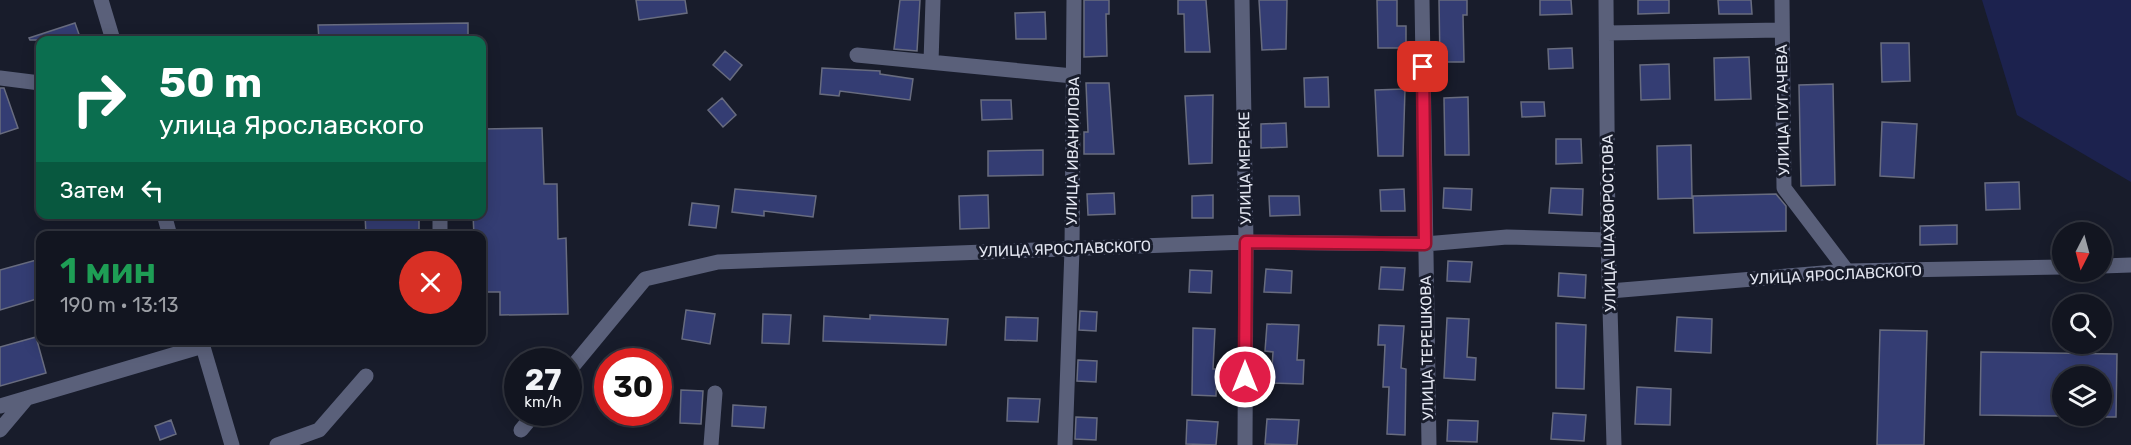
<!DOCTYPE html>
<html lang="ru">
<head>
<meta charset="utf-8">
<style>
  body { margin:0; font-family:Rubik,sans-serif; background:#1f222d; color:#f1f3f6; height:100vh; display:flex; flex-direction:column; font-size:22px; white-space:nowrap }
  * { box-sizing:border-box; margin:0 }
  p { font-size:20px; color:#9c9fa5 }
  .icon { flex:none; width:33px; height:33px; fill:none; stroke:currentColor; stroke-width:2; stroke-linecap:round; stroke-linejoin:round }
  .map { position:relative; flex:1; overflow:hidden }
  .drawer { position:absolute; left:36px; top:231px; width:450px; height:114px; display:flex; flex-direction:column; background:#121520; border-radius:12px; box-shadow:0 3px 15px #0003,0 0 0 2px #31343e }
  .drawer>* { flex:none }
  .banner { position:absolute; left:36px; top:36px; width:450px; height:183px; border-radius:12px; box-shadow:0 3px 15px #0003,0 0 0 2px #31343e; background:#0b6e4f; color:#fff; overflow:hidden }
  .needle { width:39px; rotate:186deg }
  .tools { position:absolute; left:2052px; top:222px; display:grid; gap:12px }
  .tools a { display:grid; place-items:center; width:60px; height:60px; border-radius:50%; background:#121520; box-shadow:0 3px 15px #0003,0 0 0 2px #31343e; font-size:30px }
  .speed { position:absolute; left:504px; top:348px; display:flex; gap:12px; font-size:30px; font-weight:700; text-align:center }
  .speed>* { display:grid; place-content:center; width:78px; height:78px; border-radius:50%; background:#121520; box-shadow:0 3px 15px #0003,0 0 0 2px #31343e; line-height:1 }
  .speed small { font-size:15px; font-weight:400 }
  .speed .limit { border:9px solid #d22; background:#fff; color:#111 }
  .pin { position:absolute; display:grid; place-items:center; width:51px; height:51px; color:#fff; margin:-26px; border-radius:12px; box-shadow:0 3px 9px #0006 }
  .me { position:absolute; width:66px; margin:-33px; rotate:0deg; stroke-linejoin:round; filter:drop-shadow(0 0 4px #0008) }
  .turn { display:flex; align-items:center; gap:21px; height:126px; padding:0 24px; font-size:27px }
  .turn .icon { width:78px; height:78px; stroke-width:2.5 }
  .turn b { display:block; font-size:42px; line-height:51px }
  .then { display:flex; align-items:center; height:57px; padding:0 24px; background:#0003; gap:12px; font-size:22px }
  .round { display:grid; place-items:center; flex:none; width:63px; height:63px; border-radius:32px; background:#1f222d }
  .head { display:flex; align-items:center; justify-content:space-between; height:102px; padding:0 24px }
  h1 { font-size:36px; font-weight:600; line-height:45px; color:#1e9e55 }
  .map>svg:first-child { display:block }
  .green { fill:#1c224e }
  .building { fill:#343d73; stroke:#686c7f; stroke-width:1.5 }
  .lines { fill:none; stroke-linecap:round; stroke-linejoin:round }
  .minor { stroke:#5a607a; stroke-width:15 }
  .route-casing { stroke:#92132f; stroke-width:15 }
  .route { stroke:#e11d48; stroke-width:10 }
  .labels { text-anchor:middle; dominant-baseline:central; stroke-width:6; stroke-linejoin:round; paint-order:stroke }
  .street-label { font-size:15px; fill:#e3e6f1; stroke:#181c2b }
</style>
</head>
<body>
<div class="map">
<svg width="2131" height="445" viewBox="0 0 2131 445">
  <rect width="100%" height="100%" fill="#181c2b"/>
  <path class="green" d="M1982,0H2131V182L2017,115Z"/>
  <path class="building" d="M636,0H685L687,13L639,20Z
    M900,0H920L917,51L894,49Z
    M1084,0H1109V14H1106L1107,56L1084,57Z
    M1178,0H1206L1210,52H1185L1184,14H1178Z
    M1259,0H1287L1286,49L1262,50Z
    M1377,0H1397V26H1406V48H1378Z
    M1439,0H1467V15H1463L1464,62H1440Z
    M1540,0H1571L1572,14L1540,15Z
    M1638,0H1669V13L1638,14Z
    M1718,0H1751L1752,14H1719Z
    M1045,12L1046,39H1016L1015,13Z
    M75,23L81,40H30L29,38Z
    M468,23V40H319L318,25Z
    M1881,43H1909L1910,81L1882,82Z
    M1572,48L1573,68L1549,69L1548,49Z
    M725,51L742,65L730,80L713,65Z
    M1749,57L1751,99L1715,100L1714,58Z
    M1669,64L1670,99L1641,100L1640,65Z
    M822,68L880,71V74L913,79L910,100L840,91L839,96L820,94Z
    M1328,77L1329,107H1305L1304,78Z
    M1086,83H1109L1114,154H1084V132H1088Z
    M1833,84L1835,185L1801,186L1799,85Z
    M0,88H4L18,128L0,134Z
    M1405,89L1403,156H1378L1375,90Z
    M1213,95L1212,163L1189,164L1185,96Z
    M1468,97L1469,155H1445L1444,98Z
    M722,98L736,115L723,127L708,110Z
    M981,100H1011L1012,119L982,120Z
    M1521,102H1544L1545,116L1522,117Z
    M1882,122L1917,124L1914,178L1880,176Z
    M1286,123L1287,147L1261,148V124Z
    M542,128L544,184H557L558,239L566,238L568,314L500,315V292H482V236H474L473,214H482V129Z
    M1556,139H1581L1582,163L1556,164Z
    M1691,145L1692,198L1658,199L1657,146Z
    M1043,150V175L988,176V151Z
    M2019,182L2020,209L1986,210L1985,183Z
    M1444,188L1472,189L1471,210L1443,208Z
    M1551,188L1583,189L1582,215L1549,213Z
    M735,189L816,196L813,217L764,211V216L732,212Z
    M1404,189L1405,211H1381L1380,190Z
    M1114,193L1115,214L1088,215L1087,194Z
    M1776,194L1786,206V231L1694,233L1693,196Z
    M988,195L989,228L960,229L959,196Z
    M1213,195V218H1192V196Z
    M1269,196H1299L1300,215L1270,216Z
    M692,203L719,206L716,228L689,225Z
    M365,214H419V236H366Z
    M1957,225V244L1920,245V226Z
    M40,259V298L0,310V270Z
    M1448,261L1472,262L1470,282L1447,281Z
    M1381,267L1405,268L1403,290L1379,289Z
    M1266,269L1292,271L1291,293L1264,292Z
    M1190,270L1212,271L1211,293L1189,292Z
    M1559,273L1586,275L1585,298L1558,296Z
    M686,310L715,314L710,344L682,339Z
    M1080,311L1097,312L1096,331L1079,330Z
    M763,314L791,315L789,344L762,343Z
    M870,315L948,319L946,345L823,341L824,316L870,319Z
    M1006,317L1038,318L1037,341L1005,340Z
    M1677,317L1712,319L1711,353L1675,351Z
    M1447,318L1469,319L1467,357L1476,358L1475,380L1444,378Z
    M1556,323L1586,325L1584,389L1556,388Z
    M1267,324L1299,325L1297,360H1304L1303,384L1271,383L1273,352L1265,351Z
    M1379,325L1404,326L1401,368L1406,369L1405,435L1387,434L1389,387H1383L1385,345H1378Z
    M1193,328L1215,329L1213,369H1217L1216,396L1192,395Z
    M1880,330L1927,331L1924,445H1877Z
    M36,337L46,373L0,386V347Z
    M1981,352L2117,354L2116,417H2102V376H2062V416L1980,415Z
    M1078,360L1097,361L1096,382L1077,381Z
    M1637,387L1671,389L1670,425L1635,424Z
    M681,390L703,391L701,424L680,423Z
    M1008,398L1040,399L1038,422L1007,421Z
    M733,405L766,407L764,428L732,426Z
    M1553,413L1586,415L1584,441L1551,439Z
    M1076,417L1097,418L1096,440L1075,439Z
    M1267,419L1299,420L1297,445L1265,444Z
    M171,420L176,434L160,440L155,426Z
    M1187,420L1218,422L1216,445L1186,444Z
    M1448,420L1478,421L1477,442L1447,441Z"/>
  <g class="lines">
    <path class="minor" d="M101,0L113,40
      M1242,0L1246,242L1245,445
      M1422,0L1429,445
      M1606,0L1608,240L1614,445
      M1782,0L1784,188L1847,271
      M1607,33L1782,30
      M857,55L1073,76
      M931,62L933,0
      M0,78L40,83
      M164,214L170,236
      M440,214V236
      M2102,266L2131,265
      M1610,291L1847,271L2062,267
      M201,340L232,445
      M568,372L645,279L718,262L1246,242L1425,244L1507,237L1608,240
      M0,406L203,346
      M0,430L27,398
      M521,430L536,412
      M277,445L319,430L366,376
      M711,445L715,393
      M1065,445L1072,249L1074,0"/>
  </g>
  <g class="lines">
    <defs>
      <path id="route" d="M1245,377L1246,242L1425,244L1423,67"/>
    </defs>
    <use href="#route" class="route-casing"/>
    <use href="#route" class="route"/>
  </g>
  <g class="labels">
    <g class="street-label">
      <text transform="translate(1783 110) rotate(-91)">УЛИЦА ПУГАЧЕВА</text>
      <text transform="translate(1073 151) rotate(-89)">УЛИЦА ИВАНИЛОВА</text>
      <text transform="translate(1245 168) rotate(-91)">УЛИЦА МЕРЕКЕ</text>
      <text transform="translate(1609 223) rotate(-91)">УЛИЦА ШАХВОРОСТОВА</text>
      <text transform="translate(1065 249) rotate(-2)">УЛИЦА ЯРОСЛАВСКОГО</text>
      <text transform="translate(1836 275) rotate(-3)">УЛИЦА ЯРОСЛАВСКОГО</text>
      <text transform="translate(1427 348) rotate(-91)">УЛИЦА ТЕРЕШКОВА</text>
    </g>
  </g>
</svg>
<div class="tools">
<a><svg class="needle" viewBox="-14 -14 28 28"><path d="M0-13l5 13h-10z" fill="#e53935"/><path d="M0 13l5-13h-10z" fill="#9c9fa5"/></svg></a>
<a><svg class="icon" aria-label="search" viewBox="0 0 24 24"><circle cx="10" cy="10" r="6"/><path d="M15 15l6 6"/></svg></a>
<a><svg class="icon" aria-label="layers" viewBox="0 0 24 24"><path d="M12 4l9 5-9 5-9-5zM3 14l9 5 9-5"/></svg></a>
</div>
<div class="speed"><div>27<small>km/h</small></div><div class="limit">30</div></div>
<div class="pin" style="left:1423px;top:67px;background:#d93025"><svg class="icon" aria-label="arrive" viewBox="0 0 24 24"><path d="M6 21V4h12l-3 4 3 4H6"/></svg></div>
<svg class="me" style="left:1245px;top:377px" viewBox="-20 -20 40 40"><circle r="17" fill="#e11d48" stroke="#fff" stroke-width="3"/><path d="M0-11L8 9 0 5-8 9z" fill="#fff"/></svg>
<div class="banner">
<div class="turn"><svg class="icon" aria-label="right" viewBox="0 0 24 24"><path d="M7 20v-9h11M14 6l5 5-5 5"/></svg><div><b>50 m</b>улица Ярославского</div></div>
<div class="then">Затем<svg class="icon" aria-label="left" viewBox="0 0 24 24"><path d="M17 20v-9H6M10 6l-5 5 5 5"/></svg></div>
</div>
<section class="drawer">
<div class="head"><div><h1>1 мин</h1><p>190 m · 13:13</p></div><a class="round" style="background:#d93025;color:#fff"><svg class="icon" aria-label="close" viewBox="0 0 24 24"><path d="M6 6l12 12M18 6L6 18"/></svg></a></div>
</section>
</div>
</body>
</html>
